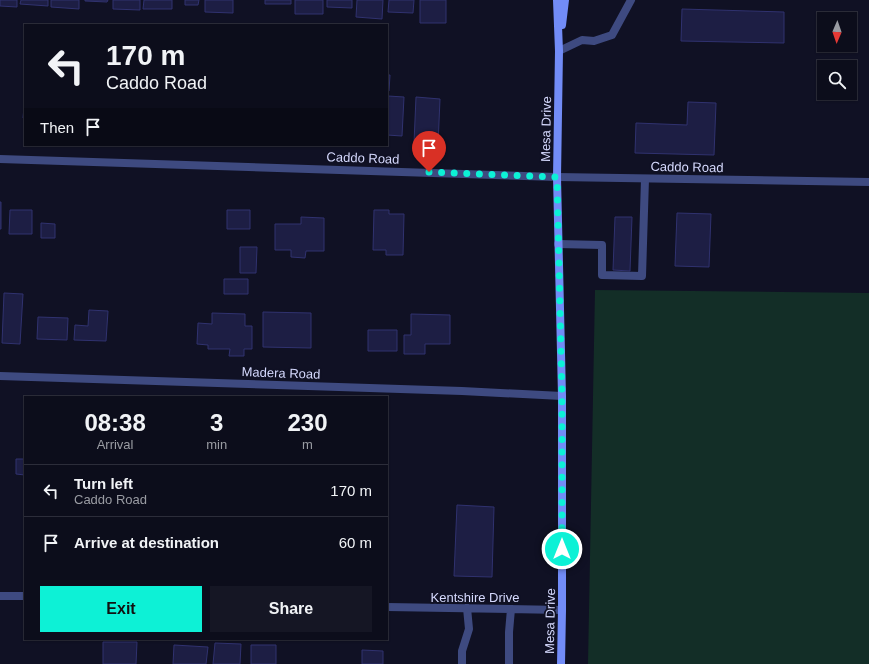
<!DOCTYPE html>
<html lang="en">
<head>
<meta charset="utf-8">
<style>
  body { margin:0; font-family:Helvetica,sans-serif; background:#151624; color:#f1f3f6; height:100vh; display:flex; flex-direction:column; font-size:15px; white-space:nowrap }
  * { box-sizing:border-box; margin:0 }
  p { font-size:13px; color:#9a9ca3 }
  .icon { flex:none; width:22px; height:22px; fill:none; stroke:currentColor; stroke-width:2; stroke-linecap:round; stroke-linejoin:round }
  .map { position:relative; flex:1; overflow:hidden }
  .side { position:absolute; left:24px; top:396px; width:364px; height:244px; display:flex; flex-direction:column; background:#0c0d1b; border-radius:0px; box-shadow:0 1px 3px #0004,0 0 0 1px #2c2d3a }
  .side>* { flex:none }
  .hud { position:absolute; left:24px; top:24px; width:364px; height:122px; border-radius:0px; box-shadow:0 1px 3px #0004,0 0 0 1px #2c2d3a; background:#0c0d1b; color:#f1f3f6; overflow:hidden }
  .needle { width:26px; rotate:182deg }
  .controls { position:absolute; left:817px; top:12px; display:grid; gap:8px }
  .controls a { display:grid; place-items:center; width:40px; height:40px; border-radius:0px; background:#0c0d1b; box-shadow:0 1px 3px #0004,0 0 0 1px #2c2d3a; font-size:20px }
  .pin { position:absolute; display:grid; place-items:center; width:34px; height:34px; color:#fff; margin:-41px -17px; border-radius:50% 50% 50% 0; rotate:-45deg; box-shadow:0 0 4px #0007 }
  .pin .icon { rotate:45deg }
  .me { position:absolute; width:44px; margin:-22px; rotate:0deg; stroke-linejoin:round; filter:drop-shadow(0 0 3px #0008) }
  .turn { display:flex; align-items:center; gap:14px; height:84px; padding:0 16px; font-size:18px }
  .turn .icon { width:52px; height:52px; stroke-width:2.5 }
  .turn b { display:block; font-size:28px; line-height:34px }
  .then { display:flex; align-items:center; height:38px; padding:0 16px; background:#0003; gap:8px; font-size:15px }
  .eta { display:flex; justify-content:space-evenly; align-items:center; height:68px; text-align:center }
  .eta b { font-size:24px; font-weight:600; line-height:28px }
  .button { display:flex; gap:8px; margin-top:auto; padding:8px 16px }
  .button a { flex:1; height:46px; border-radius:0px; background:#0df1d6; color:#111; font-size:16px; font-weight:600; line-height:46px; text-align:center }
  .button a+a { background:#151624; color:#f1f3f6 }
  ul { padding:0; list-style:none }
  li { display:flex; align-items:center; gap:12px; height:52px; padding:0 16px; border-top:1px solid #2c2d3a }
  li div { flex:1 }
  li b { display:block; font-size:15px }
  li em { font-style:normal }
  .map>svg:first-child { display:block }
  .green { fill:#132e27 }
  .building { fill:#1d1e44; stroke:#30326f }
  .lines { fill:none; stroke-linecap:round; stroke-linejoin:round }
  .lane { stroke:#3e4a80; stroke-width:8 }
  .street { stroke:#3e4a80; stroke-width:8 }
  .secondary { stroke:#728cf7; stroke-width:8 }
  .route { stroke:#0df1d6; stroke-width:7; stroke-dasharray:0 12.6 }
  .labels { text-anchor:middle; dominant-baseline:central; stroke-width:3.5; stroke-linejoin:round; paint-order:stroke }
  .street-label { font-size:13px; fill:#d5d9fd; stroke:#101124 }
</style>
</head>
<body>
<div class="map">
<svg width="869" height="664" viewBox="0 0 869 664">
  <rect width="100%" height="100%" fill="#101124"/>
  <path class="green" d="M595,290L869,293V664H588Z"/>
  <path class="building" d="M0,0H17V7L0,6Z
    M21,0H48V6L20,4Z
    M51,0H79V9L51,7Z
    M85,0H108L107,2L85,1Z
    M113,0H140V10L113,9Z
    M144,0H172V9H143Z
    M185,0H199L198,5H185Z
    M205,0H233V13L205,12Z
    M265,0H291V4H265Z
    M295,0H323V14H295Z
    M327,0H352V8L327,7Z
    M357,0H383L382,19L356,17Z
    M389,0H414L413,13L388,12Z
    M420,0H446V23H420Z
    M682,9L784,12V43L681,41Z
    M387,75H390L389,91H387Z
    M25,96V118H23Z
    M388,96L404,97L402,136L387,135Z
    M416,97L440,99L438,145L414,143Z
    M688,102L716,103L714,155L635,153L636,123L687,125Z
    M0,202H1V229H0Z
    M10,210H32V234H9Z
    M227,210H250V229H227Z
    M374,210H389V214H404L403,255H386V250H373Z
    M677,213L711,214L709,267L675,266Z
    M301,217L324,218V251H306L305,258L291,257V250H275V224H301Z
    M615,217H632L630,271L613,270Z
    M41,223L55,224V238H41Z
    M240,247H257L256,273H240Z
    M224,279H248V294H224Z
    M4,293L23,294L20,344L2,343Z
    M89,310L108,311L106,341L74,340L75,325L88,326Z
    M263,312L311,313V348L263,347Z
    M212,313L245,314V326H252V349H244V356H229L230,349H208V345L197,344L198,323L212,324Z
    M411,314L450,315V344H425V354H404V335H411Z
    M38,317L68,318L67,340L37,339Z
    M368,330H397V351H368Z
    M16,459H25V475L16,474Z
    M457,505L494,507L492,577L454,576Z
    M103,642H137L136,664H103Z
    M215,643L241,644L240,664H213Z
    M174,645L208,647L206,664H173Z
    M251,645H276V664H251Z
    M362,650L383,651V664H362Z"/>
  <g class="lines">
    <path class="lane" d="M559,51L582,40L594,41L612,35L631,0
      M558,244L602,245V275L642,276L645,179"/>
    <path class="street" d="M0,159L557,177L869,182
      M0,376L462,391L562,396
      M0,596H25
      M387,607L562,610
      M462,664V651L469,629L467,608
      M509,664V632L511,609"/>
    <path class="secondary" d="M557,0L559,51L557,177L562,396V610L561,664
      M562,25L565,0"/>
  </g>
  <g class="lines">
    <path class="route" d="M429,172L557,177L562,396V549"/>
  </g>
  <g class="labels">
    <g class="street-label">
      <text transform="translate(546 129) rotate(-89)">Mesa Drive</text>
      <text transform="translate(363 158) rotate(2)">Caddo Road</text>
      <text transform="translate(687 167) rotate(1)">Caddo Road</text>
      <text transform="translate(281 373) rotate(2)">Madera Road</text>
      <text x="475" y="597">Kentshire Drive</text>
      <text transform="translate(550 621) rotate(-89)">Mesa Drive</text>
    </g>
  </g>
</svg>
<div class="controls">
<a><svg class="needle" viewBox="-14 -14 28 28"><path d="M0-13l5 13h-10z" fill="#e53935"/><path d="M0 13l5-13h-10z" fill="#9a9ca3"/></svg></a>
<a><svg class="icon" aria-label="search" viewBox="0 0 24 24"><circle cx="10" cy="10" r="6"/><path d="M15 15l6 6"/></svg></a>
</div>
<div class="pin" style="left:429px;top:172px;background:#d93025"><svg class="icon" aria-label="arrive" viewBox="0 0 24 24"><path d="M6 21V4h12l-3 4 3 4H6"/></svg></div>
<svg class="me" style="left:562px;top:549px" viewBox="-20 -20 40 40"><circle r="17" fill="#0df1d6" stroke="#fff" stroke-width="3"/><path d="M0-11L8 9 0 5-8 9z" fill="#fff"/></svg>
<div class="hud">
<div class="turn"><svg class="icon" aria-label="left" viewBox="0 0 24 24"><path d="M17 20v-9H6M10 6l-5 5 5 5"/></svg><div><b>170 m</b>Caddo Road</div></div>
<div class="then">Then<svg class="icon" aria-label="arrive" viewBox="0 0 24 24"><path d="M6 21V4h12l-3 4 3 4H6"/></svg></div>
</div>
<section class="side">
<div class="eta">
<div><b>08:38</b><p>Arrival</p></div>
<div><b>3</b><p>min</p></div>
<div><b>230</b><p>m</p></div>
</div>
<ul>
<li><svg class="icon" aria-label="left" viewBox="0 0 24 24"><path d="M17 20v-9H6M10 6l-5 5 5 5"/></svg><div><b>Turn left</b><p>Caddo Road</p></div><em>170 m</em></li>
<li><svg class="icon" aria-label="arrive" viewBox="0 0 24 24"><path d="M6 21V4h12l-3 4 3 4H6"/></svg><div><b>Arrive at destination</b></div><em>60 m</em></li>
</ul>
<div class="button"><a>Exit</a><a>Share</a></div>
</section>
</div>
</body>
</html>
